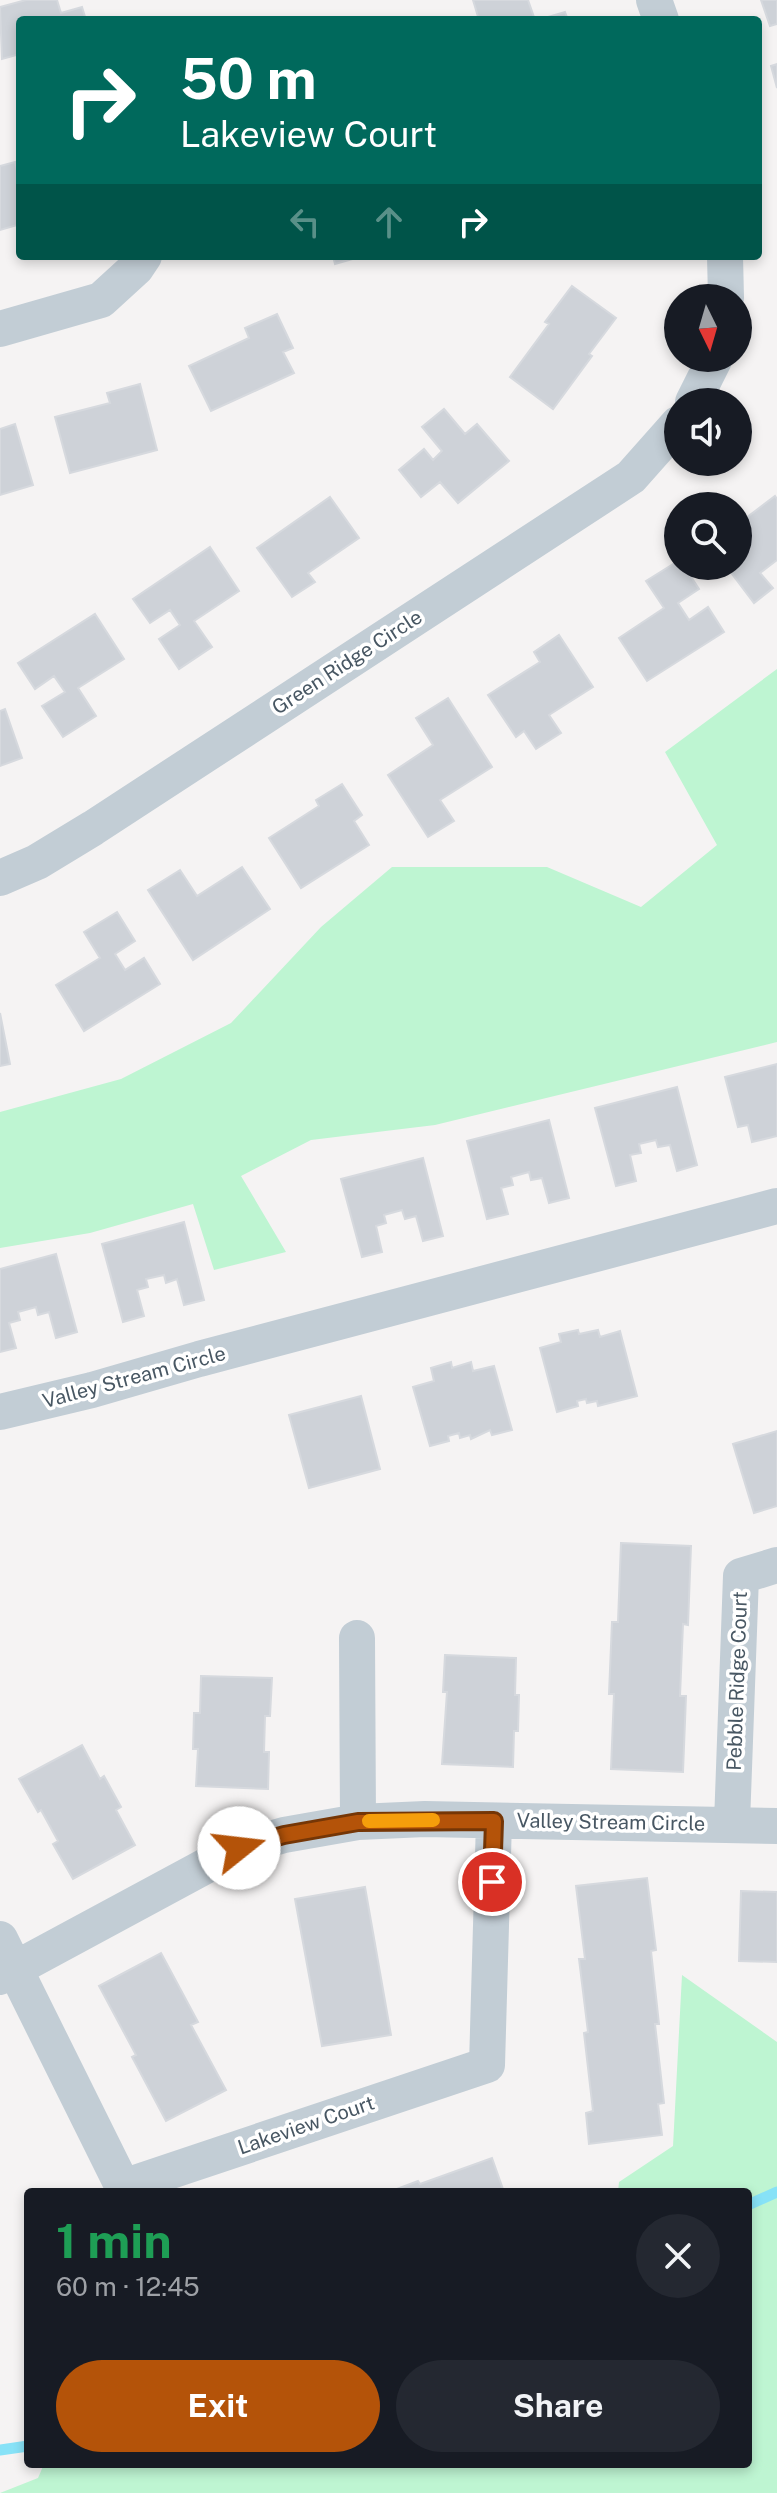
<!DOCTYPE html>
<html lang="en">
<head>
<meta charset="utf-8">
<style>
  body { margin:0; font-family:"Public Sans",sans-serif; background:#242831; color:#f1f3f6; height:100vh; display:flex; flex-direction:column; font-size:30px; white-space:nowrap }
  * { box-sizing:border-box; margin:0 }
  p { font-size:26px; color:#9ea1a6 }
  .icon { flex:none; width:44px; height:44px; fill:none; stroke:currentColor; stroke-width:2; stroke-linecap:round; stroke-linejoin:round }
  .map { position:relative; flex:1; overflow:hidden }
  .sheet { position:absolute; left:24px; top:2188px; width:728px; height:280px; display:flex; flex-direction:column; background:#171b24; border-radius:8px; box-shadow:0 4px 12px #0003 }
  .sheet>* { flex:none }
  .hud { position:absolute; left:16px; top:16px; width:746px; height:244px; border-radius:8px; box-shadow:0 4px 12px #0003; background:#00695c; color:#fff; overflow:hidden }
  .needle { width:52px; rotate:175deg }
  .tools { position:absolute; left:664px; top:284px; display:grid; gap:16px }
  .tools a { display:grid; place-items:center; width:88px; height:88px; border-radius:50%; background:#171b24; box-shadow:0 4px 12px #0003; font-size:40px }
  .pin { position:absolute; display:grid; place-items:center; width:68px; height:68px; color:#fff; margin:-34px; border:4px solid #fff; border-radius:50%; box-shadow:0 2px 8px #0007 }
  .me { position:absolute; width:88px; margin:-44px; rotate:74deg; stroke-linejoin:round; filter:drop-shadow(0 0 6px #0008) }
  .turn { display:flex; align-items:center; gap:28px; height:168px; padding:0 32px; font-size:36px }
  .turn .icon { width:104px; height:104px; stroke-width:2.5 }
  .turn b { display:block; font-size:56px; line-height:68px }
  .lanes { display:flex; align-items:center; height:76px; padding:0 32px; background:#0003; justify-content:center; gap:40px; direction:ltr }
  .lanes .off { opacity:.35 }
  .round { display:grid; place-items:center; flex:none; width:84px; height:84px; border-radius:42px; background:#242831 }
  .headline { display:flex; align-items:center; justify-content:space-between; height:136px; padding:0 32px }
  h1 { font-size:48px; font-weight:700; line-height:60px; color:#1e9e55 }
  .primary-button { display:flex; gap:16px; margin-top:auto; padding:16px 32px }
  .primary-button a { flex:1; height:92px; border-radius:48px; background:#b45309; color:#fff; font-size:32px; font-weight:700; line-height:92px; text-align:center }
  .primary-button a+a { background:#242831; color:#f1f3f6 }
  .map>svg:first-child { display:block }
  .green { fill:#bef5d2 }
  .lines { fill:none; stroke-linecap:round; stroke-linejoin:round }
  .stream { stroke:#87e2f7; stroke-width:11 }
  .building { fill:#ced2d8; stroke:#d6d9de; stroke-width:2 }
  .minor { stroke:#c2cdd5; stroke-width:36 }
  .route-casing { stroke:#753606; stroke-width:20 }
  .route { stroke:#b45309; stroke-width:14 }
  .slow { stroke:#f59e0b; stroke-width:14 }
  .labels { text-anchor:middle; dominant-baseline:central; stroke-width:7; stroke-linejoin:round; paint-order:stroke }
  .street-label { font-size:20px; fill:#485763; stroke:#fff }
</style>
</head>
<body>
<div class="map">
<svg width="777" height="2493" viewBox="0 0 777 2493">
  <rect width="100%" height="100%" fill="#f5f3f3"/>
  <path class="green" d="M777,669V1042L435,1125L311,1140L241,1176L286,1252L214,1270L193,1204L90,1233L0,1248V1112L121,1079L231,1023L321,927L392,867H547L641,907L717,845L665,752Z
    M682,1975L777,2042V2493H0L38,2478L44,2464H748V2192H618L619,2182L673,2146Z"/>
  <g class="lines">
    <path class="stream" d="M748,2205L777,2192
      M0,2450L28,2446"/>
  </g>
  <path class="building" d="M26,0H57L61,13L82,7L86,20H20V54L2,59L0,7Z
    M473,0H528L535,20H479Z
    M761,0H777V24L770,26Z
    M565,12L568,20H538Z
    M777,64V88L771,66Z
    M15,162L20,183L19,234L17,225L0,230V166Z
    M333,256H363L335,264Z
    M572,286L616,318L589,354L592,356L553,409L510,377L549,324L545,322Z
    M277,314L293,348L283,352L294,373L211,411L189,366L249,338L245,328Z
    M140,384L157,450L70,473L55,417L110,403L107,393Z
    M444,409L465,434L477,424L509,461L458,503L440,482L421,497L399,470L424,449L433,460L442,451L422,427Z
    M15,424L33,485L0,495V429Z
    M775,496L777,499V560L760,573L773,588L754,603L726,566H738V524Z
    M330,497L359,538L308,573L315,582L292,597L257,548Z
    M210,547L239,591L194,621L212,647L179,669L159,639L180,625L170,610L150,623L133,599Z
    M678,561V566H684L699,589L678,603L689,620L708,607L724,632L647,681L619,638L664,608L646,581Z
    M95,614L124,659L78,688L96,716L63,737L42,706L65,692L54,676L35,689L18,663Z
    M559,635L593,687L549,715L561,733L536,749L524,731L516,737L488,695L540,662L534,652Z
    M448,698L492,767L440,800L454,821L428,837L388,775L433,745L416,718Z
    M5,709L22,758L0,766V711Z
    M342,784L362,815L354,821L369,845L301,888L269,838L319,806L316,800Z
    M242,867L270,909L193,960L148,890L180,870L197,896Z
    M117,912L135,941L115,954L125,970L144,958L160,984L84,1031L56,985L100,958L84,932Z
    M0,1013L10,1064L0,1066Z
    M777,1064V1136L752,1142L748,1125L738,1127L725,1077Z
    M677,1087L697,1165L677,1171L670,1145L658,1147L656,1140L639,1144L641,1153L630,1155L636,1181L616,1186L595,1108Z
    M549,1120L569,1198L549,1203L542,1178L531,1180L529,1172L511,1177L513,1185L501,1188L508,1214L487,1219L467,1141Z
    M423,1158L443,1236L423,1241L416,1216L405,1219L402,1210L384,1215L386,1223L376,1226L382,1252L362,1257L341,1179Z
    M184,1222L204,1300L184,1305L177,1279L166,1283L164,1275L146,1279L148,1287L137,1290L144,1316L123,1322L102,1244Z
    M56,1254L77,1332L56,1338L49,1312L38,1315L36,1307L18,1312L20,1320L9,1323L16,1348L0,1352V1269Z
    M578,1330L579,1334L598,1330L600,1337L620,1331L637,1396L598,1406L597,1401L587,1403L586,1399L577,1401L578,1406L557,1412L540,1348L561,1342L559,1334Z
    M451,1362L452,1368L471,1362L473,1371L494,1366L512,1430L492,1435L490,1430L471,1439L470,1435L460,1438L459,1433L448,1436L449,1441L430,1446L413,1387L434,1381L431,1368Z
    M361,1396L380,1469L309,1488L289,1415Z
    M777,1431V1506L754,1513L733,1444Z
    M621,1543L691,1546L688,1625L683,1624L680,1696H686L683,1772L611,1769L614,1694H609L612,1622H618Z
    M445,1655L516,1658L515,1695H519L518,1731H514L513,1767L442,1764L447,1692H443Z
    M201,1676L272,1678L270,1716H265L264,1752H269L268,1789L196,1786L198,1749H193L194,1713H200Z
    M82,1745L100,1779L104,1776L121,1807L116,1810L135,1845L73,1879L53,1844L58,1841L41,1810L38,1812L19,1779Z
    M647,1878L656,1950L651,1951L659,2024H655L664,2103L658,2104L662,2135L589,2144L586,2113L593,2111L584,2033L588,2032L579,1959H585L576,1886Z
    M365,1887L391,2035L322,2046L295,1899Z
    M741,1891L777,1892V1962L739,1961Z
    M161,1953L198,2022L191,2025L226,2090L166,2121L132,2057L136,2055L99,1986Z
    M492,2158L504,2192H389L418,2181L420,2184Z"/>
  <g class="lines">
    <path class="minor" d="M654,0L661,20
      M725,256L726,298
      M0,329L101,300L136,268L144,256
      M693,402L715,358
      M0,878L37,862L93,828L631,477L678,424
      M0,1412L92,1390L199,1359L777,1206
      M357,1638L358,1822
      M732,1823L741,1576L777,1565
      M0,1939L123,2187L487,2065L494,1821
      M0,1977L239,1848L284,1835L358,1822L425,1819L777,1826"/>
  </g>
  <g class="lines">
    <defs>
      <path id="route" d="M239,1848L284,1835L358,1822L494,1821L492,1882"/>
    </defs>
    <use href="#route" class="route-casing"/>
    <use href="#route" class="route"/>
    <path class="slow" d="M369,1821L433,1820"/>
  </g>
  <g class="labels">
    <g class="street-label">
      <text transform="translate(347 662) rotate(-33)">Green Ridge Circle</text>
      <text transform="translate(134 1377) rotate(-15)">Valley Stream Circle</text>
      <text transform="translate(737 1681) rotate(-88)">Pebble Ridge Court</text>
      <text transform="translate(611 1822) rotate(1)">Valley Stream Circle</text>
      <text transform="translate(306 2125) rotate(-19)">Lakeview Court</text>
    </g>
  </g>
</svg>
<div class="tools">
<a><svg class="needle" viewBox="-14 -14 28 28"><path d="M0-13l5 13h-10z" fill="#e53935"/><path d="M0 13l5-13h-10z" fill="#9ea1a6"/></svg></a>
<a><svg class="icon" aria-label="sound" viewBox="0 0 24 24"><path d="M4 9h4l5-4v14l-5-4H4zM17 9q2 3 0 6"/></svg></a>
<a><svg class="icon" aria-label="search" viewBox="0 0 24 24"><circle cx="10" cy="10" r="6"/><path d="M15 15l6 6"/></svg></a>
</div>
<div class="pin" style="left:492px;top:1882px;background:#d93025"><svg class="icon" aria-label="arrive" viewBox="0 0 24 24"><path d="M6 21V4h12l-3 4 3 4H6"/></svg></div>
<svg class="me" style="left:239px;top:1848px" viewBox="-20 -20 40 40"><circle r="19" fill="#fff"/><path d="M0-13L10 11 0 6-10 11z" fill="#b45309"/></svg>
<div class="hud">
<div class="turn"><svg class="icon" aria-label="right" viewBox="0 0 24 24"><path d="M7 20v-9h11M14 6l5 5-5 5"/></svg><div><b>50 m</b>Lakeview Court</div></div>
<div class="lanes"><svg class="icon off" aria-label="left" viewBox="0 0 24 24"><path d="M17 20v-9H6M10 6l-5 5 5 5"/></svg><svg class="icon off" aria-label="ahead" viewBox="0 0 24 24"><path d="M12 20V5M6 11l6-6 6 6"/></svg><svg class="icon" aria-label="right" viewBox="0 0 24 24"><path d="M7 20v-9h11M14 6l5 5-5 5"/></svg></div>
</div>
<section class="sheet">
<div class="headline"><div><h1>1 min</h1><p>60 m · 12:45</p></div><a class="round"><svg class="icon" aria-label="close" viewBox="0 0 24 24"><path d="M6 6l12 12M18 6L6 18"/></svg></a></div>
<div class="primary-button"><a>Exit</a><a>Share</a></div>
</section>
</div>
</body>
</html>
